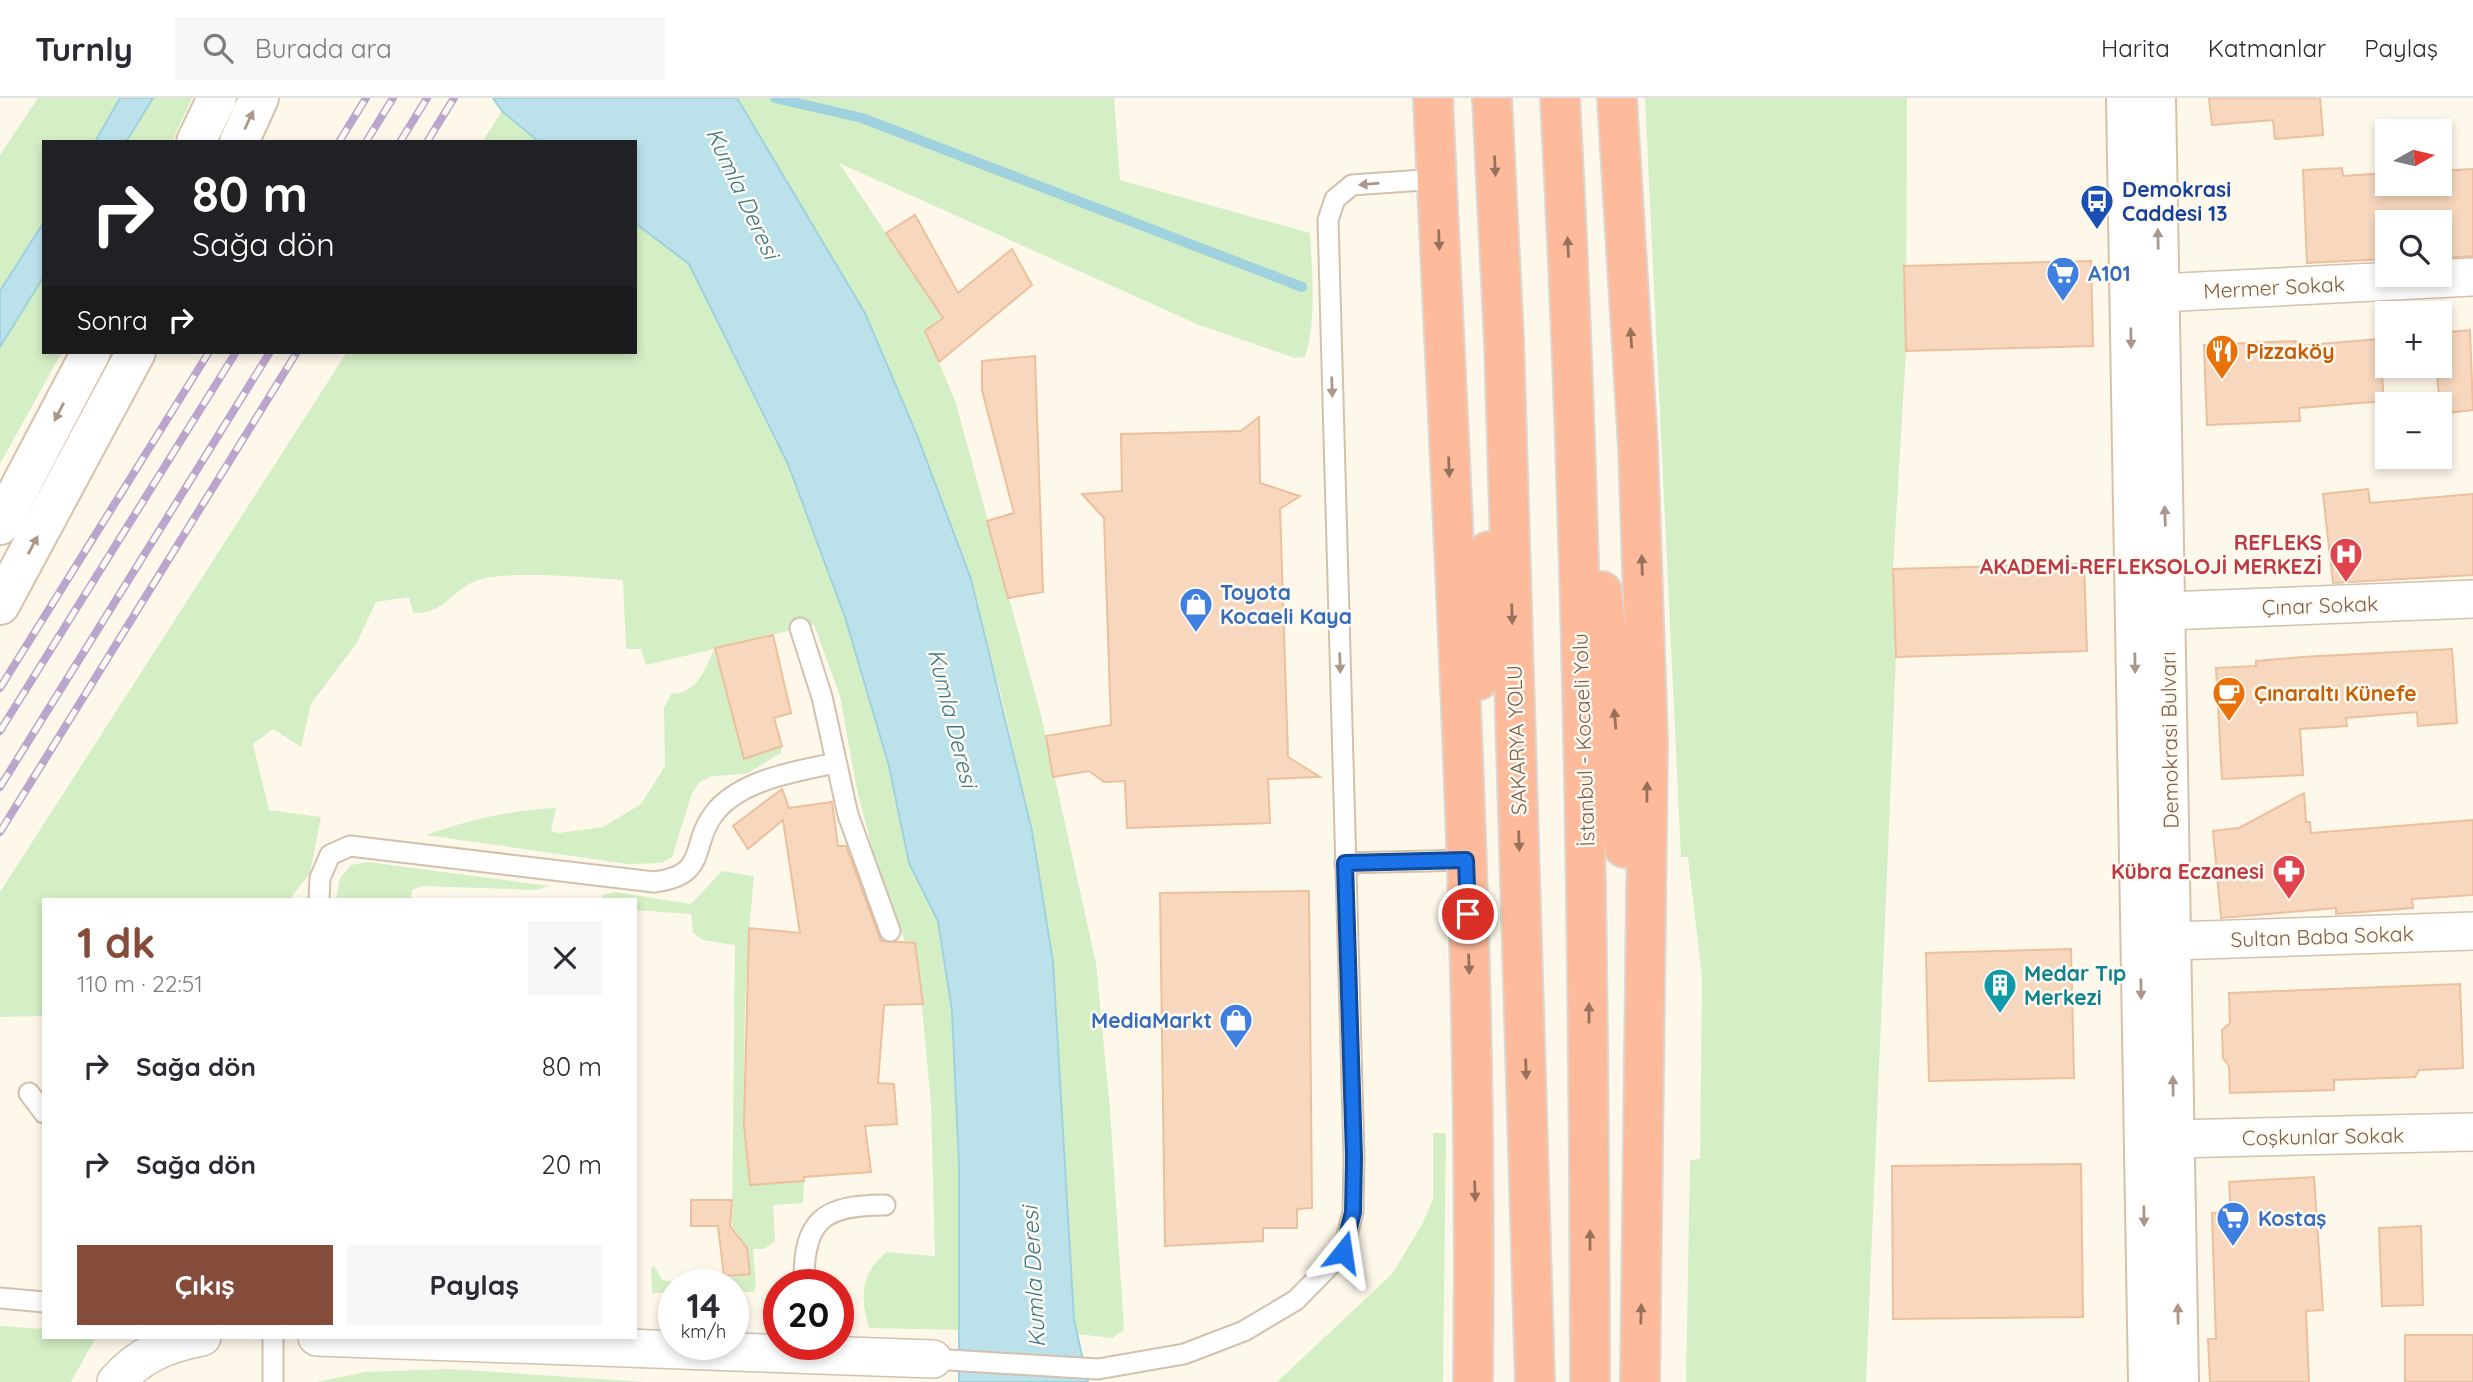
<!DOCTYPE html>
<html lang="tr">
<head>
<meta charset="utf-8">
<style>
  body { margin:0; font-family:Quicksand,sans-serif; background:#f7f7f7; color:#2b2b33; height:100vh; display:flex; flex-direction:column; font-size:26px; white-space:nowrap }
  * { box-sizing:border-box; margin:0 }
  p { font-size:23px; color:#7c7c81 }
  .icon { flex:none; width:38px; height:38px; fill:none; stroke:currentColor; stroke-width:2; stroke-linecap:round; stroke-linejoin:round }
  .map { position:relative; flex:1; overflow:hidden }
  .sheet { position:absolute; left:42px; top:800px; width:595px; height:441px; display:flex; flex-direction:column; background:#fff; border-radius:0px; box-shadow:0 4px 10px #0003 }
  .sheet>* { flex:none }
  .hud { position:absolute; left:42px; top:42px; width:595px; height:214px; border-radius:0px; box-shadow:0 4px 10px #0003; background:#202124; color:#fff; overflow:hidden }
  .needle { width:46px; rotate:82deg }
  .tools { position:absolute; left:2375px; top:21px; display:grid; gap:14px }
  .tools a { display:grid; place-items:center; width:77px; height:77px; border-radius:0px; background:#fff; box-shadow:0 4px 10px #0003; font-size:35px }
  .speed { position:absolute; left:658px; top:1171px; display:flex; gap:14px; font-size:35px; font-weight:700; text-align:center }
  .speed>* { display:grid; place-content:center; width:91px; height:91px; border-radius:50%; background:#fff; box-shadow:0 4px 10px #0003; line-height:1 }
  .speed small { font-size:18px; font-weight:400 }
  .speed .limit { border:10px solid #d22; background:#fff; color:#111 }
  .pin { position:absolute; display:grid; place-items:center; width:60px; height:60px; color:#fff; margin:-30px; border:4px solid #fff; border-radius:50%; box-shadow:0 2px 7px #0007 }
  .me { position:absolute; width:77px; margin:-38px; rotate:15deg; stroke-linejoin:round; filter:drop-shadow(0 0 5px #0008) }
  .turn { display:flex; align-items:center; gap:24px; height:147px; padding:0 35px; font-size:32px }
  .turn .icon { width:91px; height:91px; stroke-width:2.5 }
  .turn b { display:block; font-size:49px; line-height:60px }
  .then { display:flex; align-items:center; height:66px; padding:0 35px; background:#0003; gap:14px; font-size:26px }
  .round { display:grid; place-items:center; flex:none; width:74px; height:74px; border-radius:0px; background:#f7f7f7 }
  .head { display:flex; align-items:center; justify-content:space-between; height:119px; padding:0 35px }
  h1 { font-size:42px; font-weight:800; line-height:52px; color:#854c3b }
  .button { display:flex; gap:14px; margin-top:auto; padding:14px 35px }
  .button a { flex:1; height:80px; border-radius:0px; background:#854c3b; color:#fff; font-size:28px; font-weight:800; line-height:80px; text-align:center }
  .button a+a { background:#f7f7f7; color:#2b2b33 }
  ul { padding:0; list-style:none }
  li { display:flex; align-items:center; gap:21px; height:98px; padding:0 35px }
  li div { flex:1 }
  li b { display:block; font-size:26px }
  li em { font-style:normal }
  header { display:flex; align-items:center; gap:42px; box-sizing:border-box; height:98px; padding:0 35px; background:#fff; border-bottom:2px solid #e1e1e2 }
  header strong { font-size:33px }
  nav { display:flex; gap:38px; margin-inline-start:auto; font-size:24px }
  .search { width:490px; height:63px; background:#f7f7f7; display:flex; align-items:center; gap:18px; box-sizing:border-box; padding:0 24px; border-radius:0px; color:#7c7c81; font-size:26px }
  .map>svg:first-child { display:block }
  .green { fill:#d4efc6 }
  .water { fill:#bbe2eb; stroke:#a0d1de; stroke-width:2 }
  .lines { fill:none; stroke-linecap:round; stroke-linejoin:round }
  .stream { stroke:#a0d1de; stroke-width:10 }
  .building { fill:#f7d8be; stroke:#ecbf9d; stroke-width:2 }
  .lane-casing { stroke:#d3c0ad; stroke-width:23 }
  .street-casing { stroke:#d3c0ad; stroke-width:40 }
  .secondary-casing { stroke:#d7c1aa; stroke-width:42 }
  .highway-casing { stroke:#ddd5d0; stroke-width:42 }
  .lane { stroke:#fff; stroke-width:19 }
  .street { stroke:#fff; stroke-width:37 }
  .secondary { stroke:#fff; stroke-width:38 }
  .highway { stroke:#febb9b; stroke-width:38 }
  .rail-casing { stroke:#bca5cc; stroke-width:8 }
  .rail { stroke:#fffbf2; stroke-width:5; stroke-dasharray:16; stroke-linecap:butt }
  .oneway { fill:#aa9789 }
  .oneway2 { fill:#977159 }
  .route-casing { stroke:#114b97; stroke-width:18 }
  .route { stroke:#1a73e8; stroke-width:12 }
  .labels { text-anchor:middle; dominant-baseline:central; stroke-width:5; stroke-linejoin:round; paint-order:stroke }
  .transit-label { font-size:21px; font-weight:bold; fill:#164399; stroke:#fffbf2; text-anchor:start }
  .shop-label { font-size:21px; font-weight:bold; fill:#366cbe; stroke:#fffbf2; text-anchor:start }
  .street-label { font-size:21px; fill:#7d5f49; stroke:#fffbf2 }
  .food-label { font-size:21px; font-weight:bold; fill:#c56008; stroke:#fffbf2; text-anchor:start }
  .health-label { font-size:21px; font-weight:bold; fill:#be3a42; stroke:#fffbf2; text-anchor:end }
  .culture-label { font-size:21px; font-weight:bold; fill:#0d838f; stroke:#fffbf2; text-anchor:start }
  .water-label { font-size:23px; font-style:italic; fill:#3d7a8b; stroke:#fffbf2 }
</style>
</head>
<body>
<header>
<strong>Turnly</strong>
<div class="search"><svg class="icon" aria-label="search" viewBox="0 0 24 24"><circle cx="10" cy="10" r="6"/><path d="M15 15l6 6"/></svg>Burada ara</div>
<nav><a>Harita</a><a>Katmanlar</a><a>Paylaş</a></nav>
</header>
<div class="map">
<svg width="2473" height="1284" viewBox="0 0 2473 1284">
  <rect width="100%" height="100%" fill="#fef8ea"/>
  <path class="green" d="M38,0H120L95,44H44V124L0,193V57Z
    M153,0H192L172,44H126Z
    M737,0H1114L1120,82L1310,135C1312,175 1317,220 1305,259L1295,260L1199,227L839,65L943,220L925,233L955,302L1041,617L1096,865L1110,1011L1124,1232L1112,1240L1077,1236L1074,1222L1053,864L1032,733L1000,592L917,337L865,215Z
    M1645,0H1907L1906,253L1893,471L1896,559L1866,1284H1686L1690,1062L1700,1061L1702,879L1688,759H1681Z
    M502,13L539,44H482Z
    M635,125L689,166L788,366L845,519L889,668L909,765L938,823L952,913L959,1067V1232L869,1230C860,1199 860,1175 887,1154L935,1158L931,1006L916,846L905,844L879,775L858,697L840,598L814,527L715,550L745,661L782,648L781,655L746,676L712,678L700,684L692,695L672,759L662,765L628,766L426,737C469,722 511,712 556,710L551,733L559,735L603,729L641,706L665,668L664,610L671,596C696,596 706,571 714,551L646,567L641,551H626L623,482C590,480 500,471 473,484C449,496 443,516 413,515L409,499L376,504L356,546L311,606L301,649L273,631L253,646L269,712L321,719L310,775L290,801L44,802V918L0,919V794L347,254H635Z
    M44,178V254H62L0,366V249Z
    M368,764L549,788L536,792L422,788L412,792L411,801H336L340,780L351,767Z
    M722,773L754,778C744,880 740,985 751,1087L804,1083L803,1105L773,1107L775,1143L764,1151H753L756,1187L754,1194H733V1186H717L728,1185L729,1177L750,1175L747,1150L732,1128L735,847L703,842L693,835L691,816L635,812V802H601L603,797L616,794L691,806Z
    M1433,1035H1446L1443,1284H1277L1392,1176L1423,1125L1433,1100Z
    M651,1169H655L662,1182L686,1186H674V1195H652Z
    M0,1228L44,1231V1239H96L71,1284H0Z
    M449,1271L646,1284H316L365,1274Z"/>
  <path class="water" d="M120,0H153L126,44H95Z
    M493,0H737L865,215L917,337L971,481L1032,733L1053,864L1074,1222L1088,1284H959V1067L952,913L938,823L909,765L889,668L845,519L788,366L689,166L635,125V44H539L502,13Z
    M44,124V178L0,249V193Z"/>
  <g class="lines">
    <path class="stream" d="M775,0L862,20L1302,189"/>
  </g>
  <path class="building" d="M2209,0H2320L2323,37L2275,41L2273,22L2212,27Z
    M2342,70L2343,78L2387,75V86H2440V73L2473,71V158L2440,160V124H2387V161L2307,165L2303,72Z
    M915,117L958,195L1012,151L1032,187L939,264L925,233L943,220L886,135Z
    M2091,163L2093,248L1906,253L1904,168Z
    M2470,232L2473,312L2441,316L2436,268H2440V235Z
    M2379,241L2384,303L2299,310L2300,323L2207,327L2204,247L2296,243V248Z
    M1035,258L1043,494L1008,500L987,423L1014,415L982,292V263Z
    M1259,319L1260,385L1300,398L1280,411L1288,659L1320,679L1268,681L1270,725L1127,730L1125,683L1104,684L1089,673L1053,679L1046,638L1111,627L1104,420L1082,396L1122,393L1121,336L1241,333Z
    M2368,391L2370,405L2473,396V477L2333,485L2323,396Z
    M2084,466L2087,553L1896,559L1893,471Z
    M773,537L791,615L774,620L782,648L744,661L715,550Z
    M2452,551L2457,625L2418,628L2417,614L2346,620L2347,628L2300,631L2303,677L2222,681L2216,570L2256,568V563L2302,559Z
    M782,691L789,710L832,704L838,748H846L881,843L915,845L923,906L884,907L878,985L894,986L897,1026L865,1028L871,1074L804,1079V1083L750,1087L744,1027L749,830L800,835L783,722L748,751L733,728Z
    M2304,695L2306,724H2310L2311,735L2473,722V797L2412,801L2413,810L2336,816V810L2221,820L2213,733L2239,730Z
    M1309,793L1312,1110L1297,1111V1130H1263V1143L1165,1148L1160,795Z
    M2071,851L2074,980L1929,983L1926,855Z
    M2460,886L2463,970L2419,972L2415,979L2334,982V992L2230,995L2229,968L2223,960L2222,932L2230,925L2229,895Z
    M2081,1066L2083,1219L1893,1221L1892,1068Z
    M2314,1079L2323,1212L2306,1213L2309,1284H2210L2208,1241H2216L2212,1115L2231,1114L2229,1084Z
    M691,1102H732L730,1128L747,1150L750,1176L724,1178L718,1128H691Z
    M2421,1128L2423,1207L2382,1208L2379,1130Z
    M2405,1237H2473V1284H2405Z"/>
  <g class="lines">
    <defs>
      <path id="lane" d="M800,530L822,599L848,717L890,833
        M1345,765L1466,762
        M319,802L320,780L330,757L350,748L654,784C709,777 690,748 713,717C738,682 797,673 836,665
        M29,995L44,1015
        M804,1186C803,1122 823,1107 885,1107
        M0,1200L44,1204
        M933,1261L1098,1271L1184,1256L1244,1233L1296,1202L1343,1154L1353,1114L1354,1059L1328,122L1335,101L1352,87L1437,81
        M273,1284V1239"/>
      <path id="street" d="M2159,195L2473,179
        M2167,513L2473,501
        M2172,843L2473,833
        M2173,1041L2473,1034
        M317,1239L933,1261
        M116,1284C139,1257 168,1245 202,1239"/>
      <path id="secondary" d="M2126,0L2148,1284
        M2156,0L2179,1284
        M196,44L217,0
        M239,44L259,0
        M0,427L91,254
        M0,507L136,254"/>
      <path id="highway" d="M1433,0C1452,428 1479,856 1473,1284
        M1492,0L1504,242L1535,1284
        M1560,0C1583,428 1589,856 1590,1284
        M1617,0L1638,348L1648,644L1640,1284
        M1602,493L1615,621L1624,750
        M1479,582L1489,453"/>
    </defs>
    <use href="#lane" class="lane-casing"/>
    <use href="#street" class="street-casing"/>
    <use href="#secondary" class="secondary-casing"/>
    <use href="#highway" class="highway-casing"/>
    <use href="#lane" class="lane"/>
    <use href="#street" class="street"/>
    <use href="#secondary" class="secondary"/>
    <use href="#highway" class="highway"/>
    <defs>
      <path id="rail" d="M339,44L366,0
        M366,44L393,0
        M400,44L427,0
        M427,44L454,0
        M0,590L209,254
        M0,633L236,254
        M0,689L270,254
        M0,734L297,254"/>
    </defs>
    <use href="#rail" class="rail-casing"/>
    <use href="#rail" class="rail"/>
  </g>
  <defs><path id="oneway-solid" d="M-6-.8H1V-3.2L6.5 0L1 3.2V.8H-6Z" transform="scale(1.75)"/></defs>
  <g class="oneway">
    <use href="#oneway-solid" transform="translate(249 22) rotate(-65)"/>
    <use href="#oneway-solid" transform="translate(1369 86) rotate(175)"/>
    <use href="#oneway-solid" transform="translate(2158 141) rotate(-91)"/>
    <use href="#oneway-solid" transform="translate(2131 240) rotate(89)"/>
    <use href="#oneway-solid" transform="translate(1332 289) rotate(88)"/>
    <use href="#oneway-solid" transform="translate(59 314) rotate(117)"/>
    <use href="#oneway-solid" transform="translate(2165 418) rotate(-92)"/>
    <use href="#oneway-solid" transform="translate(33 447) rotate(-62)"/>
    <use href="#oneway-solid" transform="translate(1340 565) rotate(88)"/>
    <use href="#oneway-solid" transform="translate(2135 565) rotate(89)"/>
    <use href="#oneway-solid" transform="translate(2141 891) rotate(89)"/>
    <use href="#oneway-solid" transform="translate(2173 988) rotate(-91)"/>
    <use href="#oneway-solid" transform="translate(2144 1118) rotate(89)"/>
    <use href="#oneway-solid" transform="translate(2178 1216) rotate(-91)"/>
  </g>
  <g class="oneway2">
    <use href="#oneway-solid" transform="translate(1495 68) rotate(87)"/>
    <use href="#oneway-solid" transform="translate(1439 142) rotate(88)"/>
    <use href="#oneway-solid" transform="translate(1568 149) rotate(-93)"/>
    <use href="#oneway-solid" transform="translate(1631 240) rotate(-94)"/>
    <use href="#oneway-solid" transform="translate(1449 369) rotate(88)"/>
    <use href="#oneway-solid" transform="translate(1642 467) rotate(-92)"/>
    <use href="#oneway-solid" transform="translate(1512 516) rotate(88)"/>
    <use href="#oneway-solid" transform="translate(1615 621) rotate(-95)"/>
    <use href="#oneway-solid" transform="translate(1647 694) rotate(-89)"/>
    <use href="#oneway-solid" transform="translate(1519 743) rotate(88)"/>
    <use href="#oneway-solid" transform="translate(1469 866) rotate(88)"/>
    <use href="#oneway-solid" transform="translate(1589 915) rotate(-90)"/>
    <use href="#oneway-solid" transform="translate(1526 971) rotate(88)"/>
    <use href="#oneway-solid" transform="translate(1475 1093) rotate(88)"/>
    <use href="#oneway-solid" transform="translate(1590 1142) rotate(-90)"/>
    <use href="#oneway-solid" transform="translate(1641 1216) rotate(-89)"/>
  </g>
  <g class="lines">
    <defs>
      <path id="route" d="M1343,1154L1353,1114L1354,1059L1345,765L1466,762L1468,816"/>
    </defs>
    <use href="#route" class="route-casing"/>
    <use href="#route" class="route"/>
  </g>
  <defs>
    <symbol id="bus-pin" viewBox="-11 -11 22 30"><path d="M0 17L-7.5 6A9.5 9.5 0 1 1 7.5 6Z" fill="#1a4fb4" stroke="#fffbf2"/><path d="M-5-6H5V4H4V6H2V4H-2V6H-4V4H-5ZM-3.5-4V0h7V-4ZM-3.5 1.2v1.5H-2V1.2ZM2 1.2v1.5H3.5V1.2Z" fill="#fff"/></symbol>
    <symbol id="supermarket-pin" viewBox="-11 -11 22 30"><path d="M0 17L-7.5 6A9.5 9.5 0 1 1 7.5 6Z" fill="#3f7fe0" stroke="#fffbf2"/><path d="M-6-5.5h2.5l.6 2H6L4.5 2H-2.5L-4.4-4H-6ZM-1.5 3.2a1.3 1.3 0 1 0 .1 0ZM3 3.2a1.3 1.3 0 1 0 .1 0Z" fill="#fff"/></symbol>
    <symbol id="restaurant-pin" viewBox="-11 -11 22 30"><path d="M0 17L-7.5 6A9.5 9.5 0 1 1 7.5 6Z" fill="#e8710a" stroke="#fffbf2"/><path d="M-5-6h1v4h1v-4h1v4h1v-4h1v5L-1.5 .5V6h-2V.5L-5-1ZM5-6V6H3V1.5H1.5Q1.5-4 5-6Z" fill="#fff"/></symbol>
    <symbol id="hospital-pin" viewBox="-11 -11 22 30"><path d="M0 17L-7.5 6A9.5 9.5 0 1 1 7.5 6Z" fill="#e0444e" stroke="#fffbf2"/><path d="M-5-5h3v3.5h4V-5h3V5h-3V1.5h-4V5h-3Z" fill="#fff"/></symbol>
    <symbol id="shop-pin" viewBox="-11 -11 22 30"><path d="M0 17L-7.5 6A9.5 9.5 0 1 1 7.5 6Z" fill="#3f7fe0" stroke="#fffbf2"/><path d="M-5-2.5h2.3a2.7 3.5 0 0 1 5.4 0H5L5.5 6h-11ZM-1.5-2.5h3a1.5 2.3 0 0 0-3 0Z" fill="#fff"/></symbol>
    <symbol id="cafe-pin" viewBox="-11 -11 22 30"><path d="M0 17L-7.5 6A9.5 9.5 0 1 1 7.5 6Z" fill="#e8710a" stroke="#fffbf2"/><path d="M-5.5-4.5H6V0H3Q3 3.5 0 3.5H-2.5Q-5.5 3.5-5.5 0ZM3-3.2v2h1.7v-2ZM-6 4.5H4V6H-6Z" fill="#fff"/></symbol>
    <symbol id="pharmacy-pin" viewBox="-11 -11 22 30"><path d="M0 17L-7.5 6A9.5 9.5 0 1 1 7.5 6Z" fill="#e0444e" stroke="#fffbf2"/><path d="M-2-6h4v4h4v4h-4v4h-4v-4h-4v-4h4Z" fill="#fff"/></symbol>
    <symbol id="building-pin" viewBox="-11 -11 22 30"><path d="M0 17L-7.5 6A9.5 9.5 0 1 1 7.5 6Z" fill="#0f9aa8" stroke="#fffbf2"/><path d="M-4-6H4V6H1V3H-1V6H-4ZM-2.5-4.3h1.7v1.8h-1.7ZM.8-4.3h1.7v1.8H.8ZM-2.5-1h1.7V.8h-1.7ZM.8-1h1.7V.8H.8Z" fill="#fff"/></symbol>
  </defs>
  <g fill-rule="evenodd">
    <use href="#bus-pin" x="2078" y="84" width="38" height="52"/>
    <use href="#supermarket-pin" x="2044" y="156" width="38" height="52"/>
    <use href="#restaurant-pin" x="2203" y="234" width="38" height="52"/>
    <use href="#hospital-pin" x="2327" y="437" width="38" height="52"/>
    <use href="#shop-pin" x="1177" y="487" width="38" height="52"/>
    <use href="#cafe-pin" x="2210" y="576" width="38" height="52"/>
    <use href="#pharmacy-pin" x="2270" y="754" width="38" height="52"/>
    <use href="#building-pin" x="1981" y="868" width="38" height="52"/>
    <use href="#shop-pin" x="1217" y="903" width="38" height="52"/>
    <use href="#supermarket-pin" x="2214" y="1101" width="38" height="52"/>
  </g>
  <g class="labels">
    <g class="transit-label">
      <text x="2122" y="91">Demokrasi<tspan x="2122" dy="24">Caddesi 13</tspan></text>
    </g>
    <g class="shop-label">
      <text x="2088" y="175">A101</text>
      <text x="1220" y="494">Toyota<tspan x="1220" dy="24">Kocaeli Kaya</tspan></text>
      <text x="1212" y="922" text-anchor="end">MediaMarkt</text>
      <text x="2258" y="1120">Kostaş</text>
    </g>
    <g class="street-label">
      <text transform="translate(2274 189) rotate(-3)">Mermer Sokak</text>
      <text transform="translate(2320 507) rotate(-2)">Çınar Sokak</text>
      <text transform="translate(1516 642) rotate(-92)">SAKARYA YOLU</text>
      <text transform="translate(1583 642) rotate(-92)">İstanbul - Kocaeli Yolu</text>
      <text transform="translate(2169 642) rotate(-91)">Demokrasi Bulvarı</text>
      <text transform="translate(2322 838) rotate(-2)">Sultan Baba Sokak</text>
      <text transform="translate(2323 1038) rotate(-1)">Coşkunlar Sokak</text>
    </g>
    <g class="food-label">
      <text x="2246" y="253">Pizzaköy</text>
      <text x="2254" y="595">Çınaraltı Künefe</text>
    </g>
    <g class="health-label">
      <text x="2322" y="444">REFLEKS<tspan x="2322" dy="24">AKADEMİ-REFLEKSOLOJİ MERKEZİ</tspan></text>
      <text x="2264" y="773">Kübra Eczanesi</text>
    </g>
    <g class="culture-label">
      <text x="2024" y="875">Medar Tıp<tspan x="2024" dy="24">Merkezi</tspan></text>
    </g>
    <g class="water-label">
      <text transform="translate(743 95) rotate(65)">Kumla Deresi</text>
      <text transform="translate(953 620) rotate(76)">Kumla Deresi</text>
      <text transform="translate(1033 1179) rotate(-93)">Kumla Deresi</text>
    </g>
  </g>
</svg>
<div class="tools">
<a><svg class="needle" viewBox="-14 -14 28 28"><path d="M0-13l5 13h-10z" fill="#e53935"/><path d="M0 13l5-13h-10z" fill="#7c7c81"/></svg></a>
<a><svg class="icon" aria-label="search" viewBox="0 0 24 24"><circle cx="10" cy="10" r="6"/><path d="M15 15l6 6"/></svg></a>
<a>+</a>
<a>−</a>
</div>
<div class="speed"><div>14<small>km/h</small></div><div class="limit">20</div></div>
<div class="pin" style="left:1468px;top:816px;background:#d93025"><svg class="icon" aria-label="arrive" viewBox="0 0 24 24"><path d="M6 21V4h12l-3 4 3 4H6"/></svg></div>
<svg class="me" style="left:1343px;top:1154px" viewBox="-20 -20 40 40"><path d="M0-17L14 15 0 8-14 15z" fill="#1a73e8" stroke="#fff" stroke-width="4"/></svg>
<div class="hud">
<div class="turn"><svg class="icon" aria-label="right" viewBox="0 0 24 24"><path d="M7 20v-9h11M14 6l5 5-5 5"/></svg><div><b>80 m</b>Sağa dön</div></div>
<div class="then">Sonra<svg class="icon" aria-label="right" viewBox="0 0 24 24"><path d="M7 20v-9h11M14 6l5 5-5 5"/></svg></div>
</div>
<section class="sheet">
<div class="head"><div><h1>1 dk</h1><p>110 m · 22:51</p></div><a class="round"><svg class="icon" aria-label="close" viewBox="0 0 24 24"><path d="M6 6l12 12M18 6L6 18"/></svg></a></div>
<ul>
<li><svg class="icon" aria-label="right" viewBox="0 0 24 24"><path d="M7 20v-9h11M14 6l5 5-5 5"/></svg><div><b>Sağa dön</b></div><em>80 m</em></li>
<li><svg class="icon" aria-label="right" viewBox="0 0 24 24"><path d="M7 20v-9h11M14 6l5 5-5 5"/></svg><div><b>Sağa dön</b></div><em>20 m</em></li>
</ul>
<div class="button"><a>Çıkış</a><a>Paylaş</a></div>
</section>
</div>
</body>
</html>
